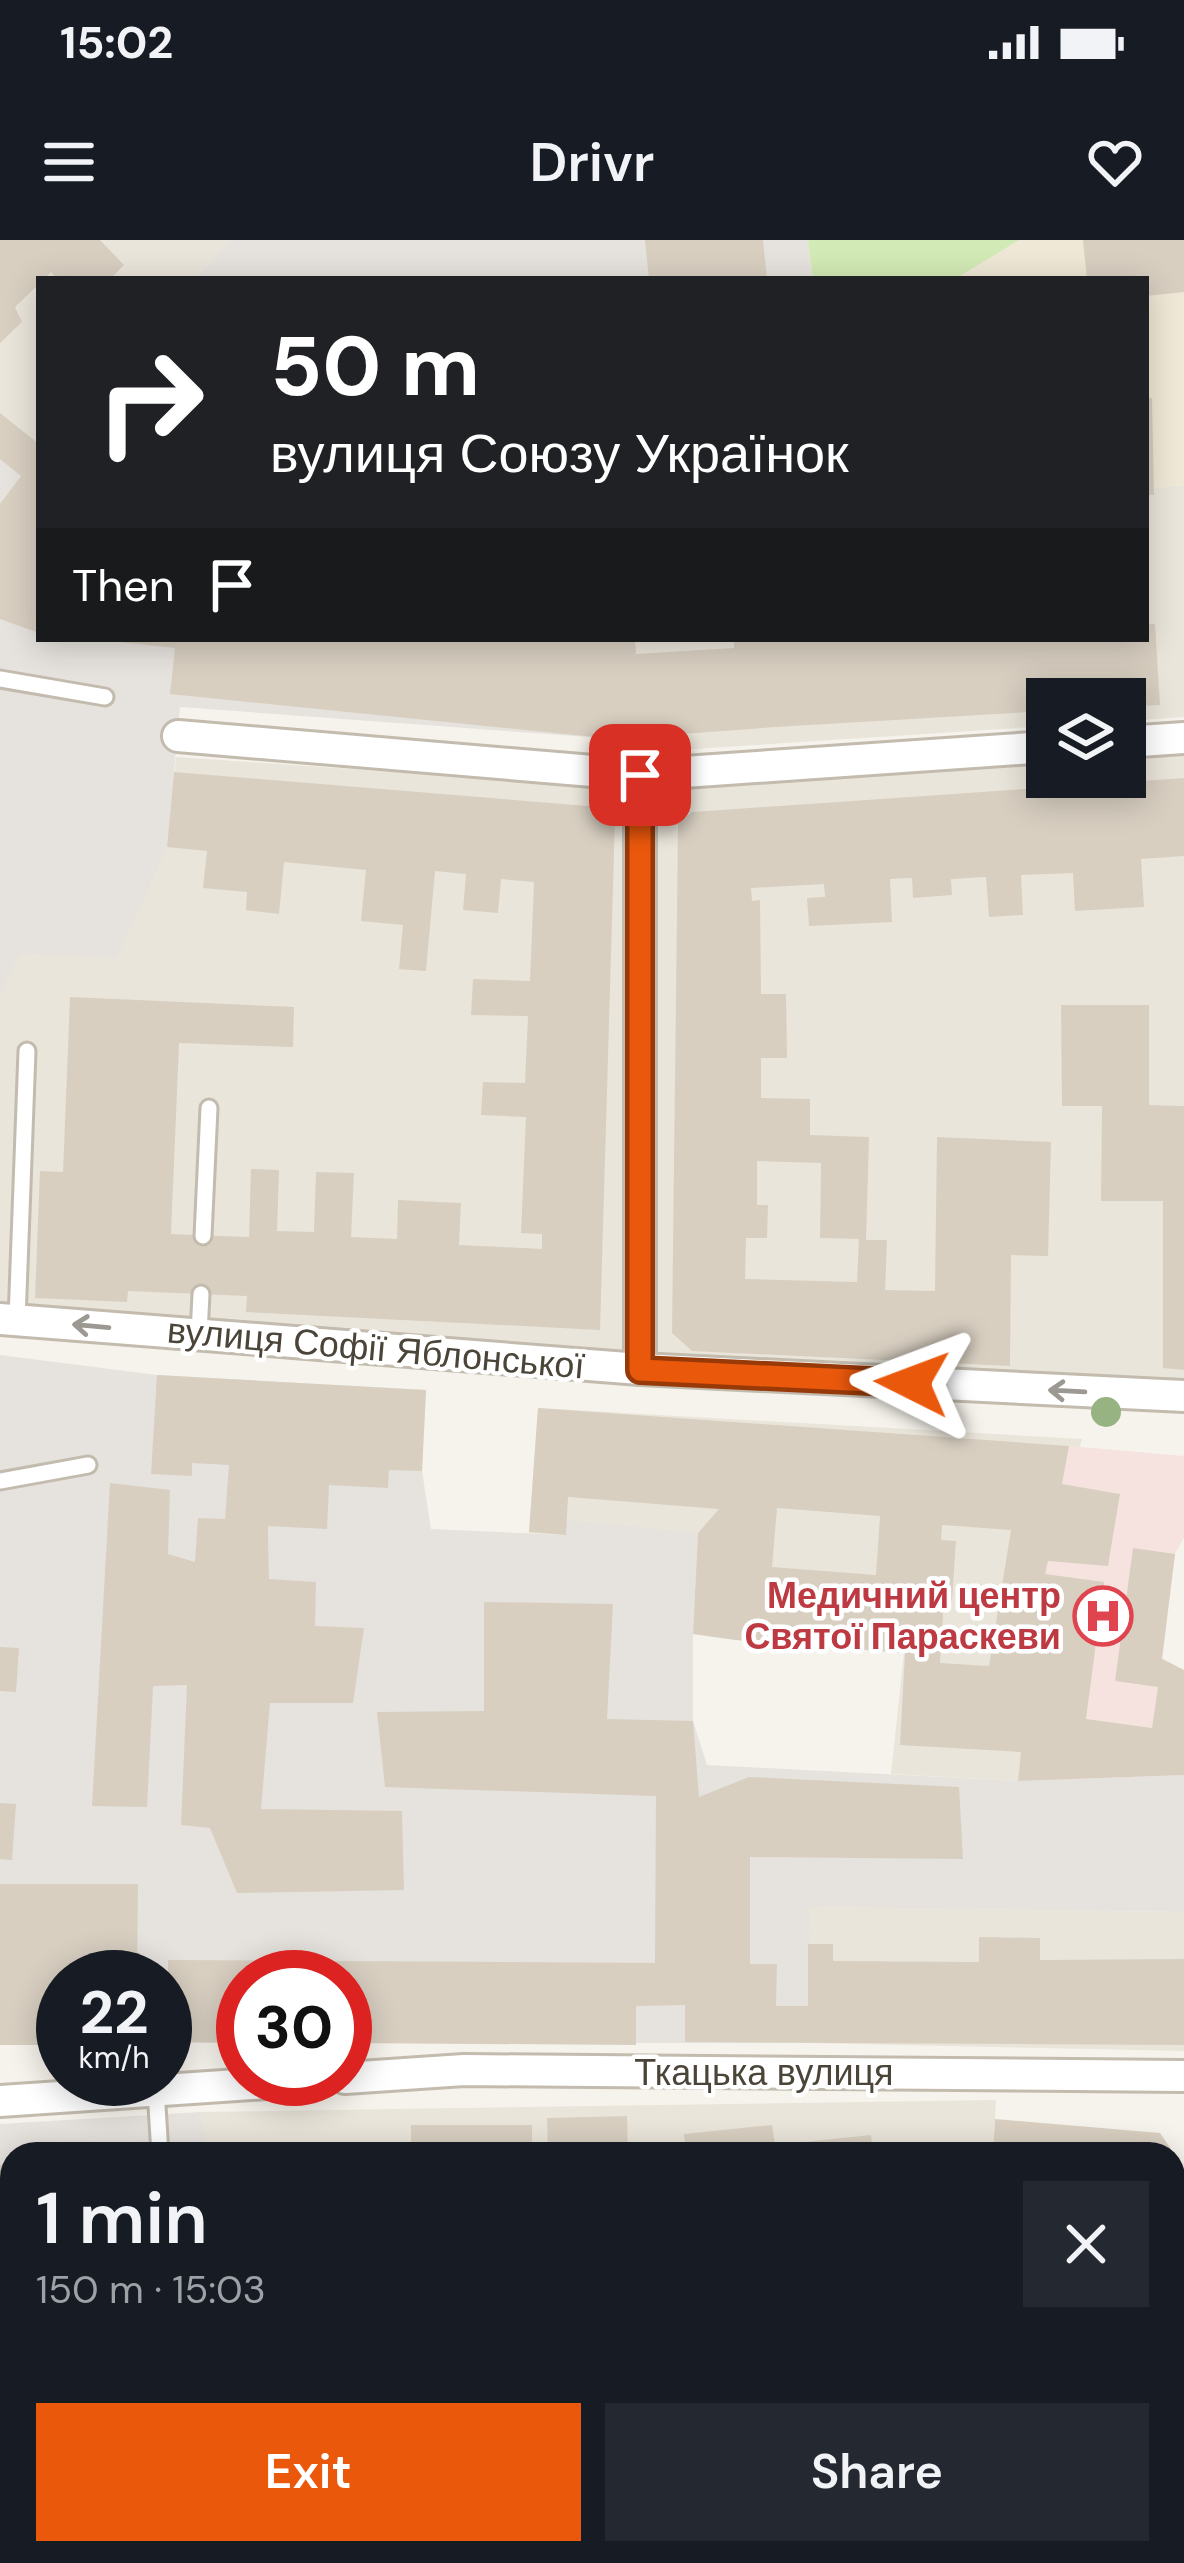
<!DOCTYPE html>
<html lang="en">
<head>
<meta charset="utf-8">
<style>
  body { margin:0; font-family:"DM Sans",sans-serif; background:#242831; color:#f1f3f6; height:100vh; display:flex; flex-direction:column; font-size:45px; white-space:nowrap }
  * { box-sizing:border-box; margin:0 }
  p { font-size:39px; color:#9ea1a6 }
  .icon { flex:none; width:66px; height:66px; fill:none; stroke:currentColor; stroke-width:2; stroke-linecap:round; stroke-linejoin:round }
  .map { position:relative; flex:1; overflow:hidden }
  .drawer { position:absolute; left:0px; top:1902px; width:1185px; height:423px; display:flex; flex-direction:column; background:#171b24; border-radius:36px 36px 0 0; box-shadow:0 6px 30px #0003 }
  .drawer>* { flex:none }
  .guide { position:absolute; left:36px; top:36px; width:1113px; height:366px; border-radius:0px; box-shadow:0 6px 30px #0003; background:#202124; color:#fff; overflow:hidden }
  .fabs { position:absolute; left:1026px; top:438px; display:grid; gap:24px }
  .fabs a { display:grid; place-items:center; width:120px; height:120px; border-radius:0px; background:#171b24; box-shadow:0 6px 30px #0003; font-size:60px }
  .speed { position:absolute; left:36px; top:1710px; display:flex; gap:24px; font-size:60px; font-weight:700; text-align:center }
  .speed>* { display:grid; place-content:center; width:156px; height:156px; border-radius:50%; background:#171b24; box-shadow:0 6px 30px #0003; line-height:1 }
  .speed small { font-size:30px; font-weight:400 }
  .speed .limit { border:18px solid #d22; background:#fff; color:#111 }
  .pin { position:absolute; display:grid; place-items:center; width:102px; height:102px; color:#fff; margin:-51px; border-radius:24px; box-shadow:0 6px 18px #0006 }
  .me { position:absolute; width:132px; margin:-66px; rotate:273deg; stroke-linejoin:round; filter:drop-shadow(0 0 9px #0008) }
  .turn { display:flex; align-items:center; gap:42px; height:252px; padding:0 36px; font-size:54px }
  .turn .icon { width:156px; height:156px; stroke-width:2.5 }
  .turn b { display:block; font-size:84px; line-height:102px }
  .then { display:flex; align-items:center; height:114px; padding:0 36px; background:#0003; gap:24px; font-size:45px }
  .round { display:grid; place-items:center; flex:none; width:126px; height:126px; border-radius:0px; background:#242831 }
  .head { display:flex; align-items:center; justify-content:space-between; height:204px; padding:0 36px }
  h1 { font-size:72px; font-weight:600; line-height:90px }
  .action { display:flex; gap:24px; margin-top:auto; padding:24px 36px }
  .action a { flex:1; height:138px; border-radius:0px; background:#ea580c; color:#fff; font-size:48px; font-weight:600; line-height:138px; text-align:center }
  .action a+a { background:#242831; color:#f1f3f6 }
  .status { display:flex; justify-content:space-between; align-items:center; height:84px; padding:0 60px; background:#171b24; direction:ltr }
  .status svg { height:33px; fill:currentColor }
  header { display:flex; justify-content:space-between; align-items:center; height:156px; padding:0 36px; background:#171b24; font-size:54px; font-weight:600 }
  .map>svg:first-child { display:block }
  .residential { fill:#eae5da }
  .industrial { fill:#e6e2dd }
  .education { fill:#efe8d6 }
  .medical { fill:#f6e3e0 }
  .green { fill:#d2eab5 }
  .building { fill:#d8cfc1; fill-rule:evenodd }
  .lines { fill:none; stroke-linecap:round; stroke-linejoin:round }
  .lane-casing { stroke:#c2bbae; stroke-width:21 }
  .street-casing { stroke:#c2bbae; stroke-width:36 }
  .secondary-casing { stroke:#d6c79b; stroke-width:51 }
  .path { stroke:#c4b79f; stroke-width:8; stroke-dasharray:6 6; stroke-linecap:butt }
  .lane { stroke:#fff; stroke-width:15 }
  .street { stroke:#fff; stroke-width:30 }
  .secondary { stroke:#fff3cd; stroke-width:45 }
  .tram { stroke:#9a9a9a; stroke-width:3 }
  .tree { fill:#97b381 }
  .oneway { stroke:#9c9892 }
  .route-casing { stroke:#983908; stroke-width:30 }
  .route { stroke:#ea580c; stroke-width:21 }
  .labels { text-anchor:middle; dominant-baseline:central; stroke-width:9; stroke-linejoin:round; paint-order:stroke }
  .street-label { font-size:36px; fill:#4b4439; stroke:#fff }
  .health-label { font-size:36px; font-weight:bold; fill:#be3a42; stroke:#fff; text-anchor:end }
</style>
</head>
<body>
<div class="status"><b>15:02</b><svg viewBox="0 0 49 12"><path d="M0 12V9h3v3zM5 12V6h3v6zM10 12V3h3v9zM15 12V0h3v12zM26 1h20v11H26zM47 4h2v5h-2z"/></svg></div>
<header><svg class="icon" aria-label="menu" viewBox="0 0 24 24"><path d="M4 6h16M4 12h16M4 18h16"/></svg>Drivr<svg class="icon" aria-label="heart" viewBox="0 0 24 24"><path d="M12 20l-8-8c-3-5 5-10 8-4 3-6 11-1 8 4z"/></svg></header>
<div class="map">
<svg width="1184" height="2323" viewBox="0 0 1184 2323">
  <rect width="100%" height="100%" fill="#f6f3ec"/>
  <path class="residential" d="M0,0H230L195,39H39V213L0,219Z
    M1184,245V477L1125,481V459H1047V486L618,514L609,399H1146V255H1154V248Z
    M1184,509V1151L651,1121V563L668,544L1047,518V537H1125V513Z
    M176,517L612,547L629,562L633,1120L0,1071V756L19,713L167,607Z
    M538,1168L1082,1199L1045,1334L1018,1541L891,1534L904,1413L736,1400L693,1394L698,1293L566,1295L529,1293Z
    M808,1667L1184,1672V1811L808,1803Z
    M996,1860L993,1914H206L201,1872Z"/>
  <path class="industrial" d="M230,0H808L813,38L831,39H195Z
    M39,213V399H608L615,499L180,467L167,607L117,718L20,713L0,756V219Z
    M0,1115L157,1135L426,1150L422,1231L431,1289L565,1295L567,1280L698,1293L693,1394V1481L707,1525L1018,1541L1184,1535V1672L809,1667L808,1803H345V1737H243V1803L165,1802V1737H63L0,1805Z
    M201,1872L207,1914H12V2040H0V1884Z"/>
  <path class="education" d="M808,0H1184V245L1155,248L1154,255H1146V39H813Z"/>
  <path class="medical" d="M1069,1206L1184,1216V1297L1175,1314L1162,1418L1184,1430V1535L1018,1541L1045,1334Z"/>
  <path class="green" d="M808,0H1019L955,39H813Z"/>
  <path class="building" d="M0,0H100L124,25L110,39H57L51,32L44,39H39V44L15,67L22,82L0,103Z
    M645,0H763L767,39H649Z
    M1083,0H1184V52L1146,56V39H1087Z
    M1146,158H1152L1154,255H1146Z
    M0,173L39,204V393L0,379V264L21,236L0,219Z
    M1146,384H1155L1160,465L1125,467V459H1047V471L776,487L615,499L170,454L175,408L119,402L120,399H635L636,414L734,408V399H806V402L855,399H1146Z
    M174,532L600,567L615,578L600,1090L246,1072L247,1056L128,1051L127,1062L35,1058L40,931L63,932L70,757L294,767L293,807L179,803L171,994L249,997L251,929L279,930L277,991L314,992L316,932L354,933L351,997L397,999L398,960L461,963L459,1005L542,1009V994L521,993L526,877L481,875L483,842L525,843L528,776L471,775L473,739L530,741L534,642L501,639L498,673L463,670L466,634L435,631L426,731L399,729L403,685L361,681L366,630L284,622L279,674L246,670L247,652L203,648L207,611L167,607Z
    M1184,538V616L1141,619L1144,667L1075,671L1073,633L1021,635L1023,675L989,677L986,637L951,639L952,655L913,658L912,638L890,639L892,682L809,686L807,658L825,657L824,644L751,648L752,661L760,660L761,754H786L787,818H761V858L810,859V895L869,897L866,1000H887L885,1050L935,1051L937,897L1051,902L1048,1016L1011,1015L1010,1126L692,1111L672,1093L678,584L692,572ZM757,921L821,923L820,998L859,999L857,1042L745,1039L746,998H767L768,965H757Z
    M1061,765H1149V865L1184,866V1130L1163,1128V961H1101L1102,866H1062Z
    M157,1135L426,1150L422,1231L389,1230L388,1248L329,1245L327,1289L268,1286V1296L269,1339L316,1342L315,1386L364,1388L353,1463H270L261,1569L402,1571L404,1650L237,1653L210,1588L181,1585L187,1445L153,1446L147,1567L92,1566L110,1243L170,1250L168,1314L195,1322L198,1278L225,1279L229,1225L192,1223V1236L151,1234Z
    M538,1168L1069,1206L1062,1244L1120,1254L1108,1326L1048,1321L1045,1334L1104,1342L1086,1479L1152,1488L1158,1447L1115,1441L1133,1308L1175,1314L1162,1419L1184,1430V1535L1018,1541L1021,1512L900,1505L905,1413L736,1400L693,1394L698,1293L719,1269L568,1257L566,1295L529,1292ZM777,1268L880,1276L876,1335L772,1327ZM942,1285L1011,1290L989,1426L940,1423L944,1360L952,1361L956,1301L941,1300Z
    M484,1362L613,1364L607,1479L693,1481L699,1557L749,1537L959,1547L963,1619L750,1617V1724H777L776,1766H808V1704H833V1721L979,1722V1697L1040,1698V1720L1184,1719V1805L685,1802V1765L636,1766V1805L345,1803V1737H243V1803L168,1802V1720L655,1723L656,1556L385,1547L377,1472L484,1471Z
    M0,1407L19,1408L16,1452L0,1451Z
    M0,1563L16,1564L12,1620L0,1619Z
    M0,1644H138L137,1737H63V1805H0Z
    M627,1876L628,1914H548L547,1878Z
    M995,1879L1160,1893L1171,1909L1168,1914H993Z
    M411,1885H532V1914H411Z
    M772,1885L775,1905L871,1895L873,1914H686L684,1894Z
    M0,1925H3L12,1995V2018L0,2016Z
    M1184,2144L1183,2323H1112L1115,2313H1173V2168Z
    M441,2313H691V2323H409Z
    M746,2313H876V2323H746Z"/>
  <g class="lines">
    <defs>
      <path id="lane" d="M0,439L105,457
        M203,996L209,868
        M17,1080L27,811
        M199,1094L201,1054
        M0,1241L88,1225
        M156,1850L160,1914"/>
      <path id="street" d="M178,496L640,535L1047,507
        M1125,502L1184,498
        M640,535V1129
        M0,1079L640,1129L1184,1156
        M345,1838L464,1830L1184,1836
        M0,1861L326,1839
        M333,2313L334,2323
        M727,2313L728,2323
        M13,2323L84,2313"/>
      <path id="secondary" d="M1173,2075L1184,2048
        M1068,2323L1072,2313"/>
    </defs>
    <use href="#lane" class="lane-casing"/>
    <use href="#street" class="street-casing"/>
    <use href="#secondary" class="secondary-casing"/>
    <path class="path" d="M164,2323L245,2313"/>
    <use href="#lane" class="lane"/>
    <use href="#street" class="street"/>
    <use href="#secondary" class="secondary"/>
    <path class="tram" d="M1173,2063L1184,2038
      M1173,2093L1184,2067
      M1075,2323L1079,2313"/>
  </g>
  <circle class="tree" cx="1106" cy="1172" r="15"/>
  <defs><path id="oneway-shaft" d="M-6 0H5M1.5-3L5.5 0L1.5 3" fill="none" stroke-width="1.6" stroke-linecap="round" stroke-linejoin="round" transform="scale(3)"/></defs>
  <g class="oneway">
    <use href="#oneway-shaft" transform="translate(91 1086) rotate(-175)"/>
    <use href="#oneway-shaft" transform="translate(1067 1151) rotate(-177)"/>
  </g>
  <g class="lines">
    <defs>
      <path id="route" d="M640,535V1130L912,1143"/>
    </defs>
    <use href="#route" class="route-casing"/>
    <use href="#route" class="route"/>
  </g>
  <defs>
    <symbol id="hospital-ring" viewBox="-11 -11 22 22"><circle r="9.5" fill="#fff" stroke="#e0444e" stroke-width="1.5"/><path d="M-5-5h3v3.5h4V-5h3V5h-3V1.5h-4V5h-3Z" fill="#e0444e"/></symbol>
  </defs>
  <g fill-rule="evenodd">
    <use href="#hospital-ring" x="1070" y="1343" width="66" height="66"/>
  </g>
  <g class="labels">
    <g class="street-label">
      <text transform="translate(376 1108) rotate(5)">вулиця Софії Яблонської</text>
      <text x="764" y="1832">Ткацька вулиця</text>
    </g>
    <g class="health-label">
      <text x="1061" y="1355">Медичний центр<tspan x="1061" dy="41">Святої Параскеви</tspan></text>
    </g>
  </g>
</svg>
<div class="fabs">
<a><svg class="icon" aria-label="layers" viewBox="0 0 24 24"><path d="M12 4l9 5-9 5-9-5zM3 14l9 5 9-5"/></svg></a>
</div>
<div class="speed"><div>22<small>km/h</small></div><div class="limit">30</div></div>
<div class="pin" style="left:640px;top:535px;background:#d93025"><svg class="icon" aria-label="arrive" viewBox="0 0 24 24"><path d="M6 21V4h12l-3 4 3 4H6"/></svg></div>
<svg class="me" style="left:912px;top:1143px" viewBox="-20 -20 40 40"><path d="M0-17L14 15 0 8-14 15z" fill="#ea580c" stroke="#fff" stroke-width="4"/></svg>
<div class="guide">
<div class="turn"><svg class="icon" aria-label="right" viewBox="0 0 24 24"><path d="M7 20v-9h11M14 6l5 5-5 5"/></svg><div><b>50 m</b>вулиця Союзу Українок</div></div>
<div class="then">Then<svg class="icon" aria-label="arrive" viewBox="0 0 24 24"><path d="M6 21V4h12l-3 4 3 4H6"/></svg></div>
</div>
<section class="drawer">
<div class="head"><div><h1>1 min</h1><p>150 m · 15:03</p></div><a class="round"><svg class="icon" aria-label="close" viewBox="0 0 24 24"><path d="M6 6l12 12M18 6L6 18"/></svg></a></div>
<div class="action"><a>Exit</a><a>Share</a></div>
</section>
</div>
</body>
</html>
